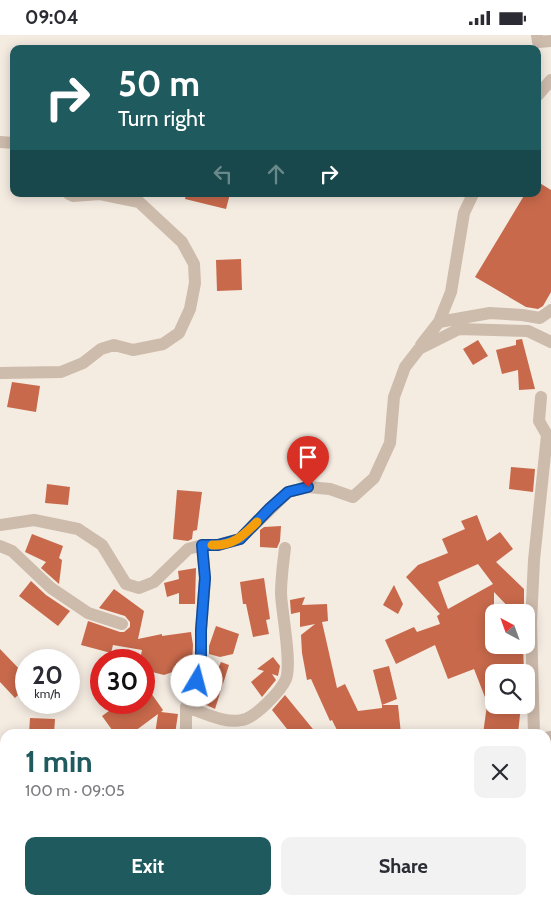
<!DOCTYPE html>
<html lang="en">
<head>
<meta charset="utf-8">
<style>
  body { margin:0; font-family:Cabin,sans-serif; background:#f2f2f3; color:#2b2b33; height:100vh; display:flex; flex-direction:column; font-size:19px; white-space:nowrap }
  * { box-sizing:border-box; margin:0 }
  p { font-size:16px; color:#7c7c81 }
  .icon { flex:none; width:28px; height:28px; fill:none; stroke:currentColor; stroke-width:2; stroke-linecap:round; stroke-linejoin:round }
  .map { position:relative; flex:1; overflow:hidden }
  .drawer { position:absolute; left:0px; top:694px; width:551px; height:176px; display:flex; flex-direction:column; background:#fff; border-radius:15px 15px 0 0; box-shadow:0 2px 12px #0003 }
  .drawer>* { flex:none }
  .guide { position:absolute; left:10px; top:10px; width:531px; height:152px; border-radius:10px; box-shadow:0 2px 12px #0003; background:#1f5a5e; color:#fff; overflow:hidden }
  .needle { width:32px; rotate:319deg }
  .fabs { position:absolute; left:485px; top:569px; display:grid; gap:10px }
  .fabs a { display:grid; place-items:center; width:50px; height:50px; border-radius:10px; background:#fff; box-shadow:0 2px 12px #0003; font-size:25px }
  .speed { position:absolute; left:15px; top:614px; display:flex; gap:10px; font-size:25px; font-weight:700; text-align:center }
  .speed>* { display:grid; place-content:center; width:65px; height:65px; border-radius:50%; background:#fff; box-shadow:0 2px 12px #0003; line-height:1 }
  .speed small { font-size:12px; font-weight:400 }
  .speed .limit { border:8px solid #d22; background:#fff; color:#111 }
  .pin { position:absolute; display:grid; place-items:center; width:42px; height:42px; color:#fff; margin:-51px -21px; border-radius:50% 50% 50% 0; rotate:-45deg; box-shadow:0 0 5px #0007 }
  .pin .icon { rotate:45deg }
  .me { position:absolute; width:55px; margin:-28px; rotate:8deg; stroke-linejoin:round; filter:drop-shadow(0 0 4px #0008) }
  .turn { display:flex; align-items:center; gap:18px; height:105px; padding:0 25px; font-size:22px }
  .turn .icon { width:65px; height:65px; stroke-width:2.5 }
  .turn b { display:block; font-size:35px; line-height:42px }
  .lanes { display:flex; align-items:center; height:48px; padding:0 25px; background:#0003; justify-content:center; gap:25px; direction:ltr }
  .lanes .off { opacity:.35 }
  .round { display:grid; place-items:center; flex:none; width:52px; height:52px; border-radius:10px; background:#f2f2f3 }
  .head { display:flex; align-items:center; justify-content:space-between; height:85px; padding:0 25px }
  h1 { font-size:30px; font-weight:700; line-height:38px; color:#1f5a5e }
  .primary-button { display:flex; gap:10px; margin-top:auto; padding:10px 25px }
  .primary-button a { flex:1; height:58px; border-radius:10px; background:#1f5a5e; color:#fff; font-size:20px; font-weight:700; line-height:58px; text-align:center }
  .primary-button a+a { background:#f2f2f3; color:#2b2b33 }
  .status { display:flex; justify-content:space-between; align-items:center; height:35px; padding:0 25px; background:#fff; direction:ltr }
  .status svg { height:14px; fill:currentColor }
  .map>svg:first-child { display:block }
  .building { fill:#c8694b; fill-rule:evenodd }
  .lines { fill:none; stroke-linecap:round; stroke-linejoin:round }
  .street { stroke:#cdbbac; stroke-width:12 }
  .route-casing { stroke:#114b97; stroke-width:12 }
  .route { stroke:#1a73e8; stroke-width:9 }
  .slow { stroke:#f59e0b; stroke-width:9 }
</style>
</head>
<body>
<div class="status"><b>09:04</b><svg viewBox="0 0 49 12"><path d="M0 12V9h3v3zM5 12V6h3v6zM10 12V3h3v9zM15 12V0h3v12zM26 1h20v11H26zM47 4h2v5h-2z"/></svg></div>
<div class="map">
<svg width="551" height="869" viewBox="0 0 551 869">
  <rect width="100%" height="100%" fill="#f4ebe1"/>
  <path class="building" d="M538,147L551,155V257L543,271L538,274L526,272L475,242L525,159H538Z
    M186,159H230L226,174L185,164Z
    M241,224L242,255L217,256L216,225Z
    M522,304L535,354L519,355L518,335L502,339L496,315L516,310V305Z
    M478,305L488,321L473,330L463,314Z
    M12,347L40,351L36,377L7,372Z
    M511,432L535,434L533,457L509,454Z
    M47,449L70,452L68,470L45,468Z
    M177,455L202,457L197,495L193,496L192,504L188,506L173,504Z
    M477,480L487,506L500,497L513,514L496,527L524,554V572L518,578H514L494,557V610H523L524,638H494V670H521L518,699H483L487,670H488L474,634L448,644L435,610L396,629L385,605L414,592L417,597L440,589L437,581L440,579L406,542L418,530L448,518L442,504L465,494L461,486ZM478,529L493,549L448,574L438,547Z
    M281,491L280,506L277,513L260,512V495L264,492Z
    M32,499L63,511L59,523L62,525L59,549L41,533L46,527L25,517Z
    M196,533L195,569H179V558L167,562L164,548L179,544L178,536Z
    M264,543L270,584L266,585L269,599L253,602L246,569H243L240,547Z
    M31,546L46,560L70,576L58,591L19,561Z
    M394,550L403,569L398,579L383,570Z
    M114,554L144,576L138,604L162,599V601L191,597L193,610L192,628L180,631L181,634L164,640L144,635V625H140L142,615L113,610L111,618L81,610L88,586L120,597H124L130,592V587L125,581L99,573Z
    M305,562L302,570L327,569L328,586L322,587L337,653L345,649L358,676L382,673V670H398L401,699H339L332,685L330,686L311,644L307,645L302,618L301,600L315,589L300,592V577L291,579L290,565Z
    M216,591L239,599L233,619L220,622L209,619V611Z
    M0,614L26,641V652L15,663L0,647Z
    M273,622L280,631L278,641L272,639L276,645L262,662L251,647L264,636L257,634Z
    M221,627L229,630L215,674L202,668Z
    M389,631L397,664L382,670L373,635Z
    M151,658L163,675L161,677L178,679L175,699H155L158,679L131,699H115L102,681L120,668H124L128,673L136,668H144V662Z
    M285,660L317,699H291L272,675Z
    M30,683L55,684L54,699H29Z"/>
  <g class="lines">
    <path class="street" d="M537,0L538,7L551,6
      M538,60L551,45
      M0,107L14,108
      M439,287L490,278L522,280L540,283L551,275
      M421,310L439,287L451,257L464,178L473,159
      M0,338L61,337L83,328L101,314L114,310L133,315L163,309L179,298L190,274L195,248L194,229L182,207L139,167L100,159L73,161L69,159
      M0,490L34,485L78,494L102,510L126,549L139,553L154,547L188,514L202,510H218L240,504L288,457L308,452L330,454L353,462L374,443L390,408L394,362L405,332L419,314L459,294L528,296L551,307
      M0,511L12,516L51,553L88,578L122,589
      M186,672C203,677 224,689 242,685C255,683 281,656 286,644C292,628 282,579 281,559C281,544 283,529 285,513
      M186,699V672L197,646L201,621V595L205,543L202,510
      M534,699L531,588L534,525L547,400L539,386L541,362
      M546,703L551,702
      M534,865V869
      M75,869L81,865
      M425,869L434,865"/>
  </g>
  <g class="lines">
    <defs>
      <path id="route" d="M197,646L201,621V595L205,543L202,510H218L240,504L270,473L288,457L308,452"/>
    </defs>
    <use href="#route" class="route-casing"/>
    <use href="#route" class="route"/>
    <path class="slow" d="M212,510C233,511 243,501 257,487"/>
  </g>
</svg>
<div class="fabs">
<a><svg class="needle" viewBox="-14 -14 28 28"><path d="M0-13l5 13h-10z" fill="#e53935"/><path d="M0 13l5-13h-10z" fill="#7c7c81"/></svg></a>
<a><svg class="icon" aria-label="search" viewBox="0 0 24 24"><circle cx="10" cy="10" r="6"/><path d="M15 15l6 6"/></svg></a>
</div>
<div class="speed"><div>20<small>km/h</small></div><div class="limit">30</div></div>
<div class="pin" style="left:308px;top:452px;background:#d93025"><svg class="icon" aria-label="arrive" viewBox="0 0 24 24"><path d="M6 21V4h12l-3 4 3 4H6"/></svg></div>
<svg class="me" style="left:197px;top:646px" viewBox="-20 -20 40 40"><circle r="19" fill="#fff"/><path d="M0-13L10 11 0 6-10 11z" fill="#1a73e8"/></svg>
<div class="guide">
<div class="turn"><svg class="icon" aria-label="right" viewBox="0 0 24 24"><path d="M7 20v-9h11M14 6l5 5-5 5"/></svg><div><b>50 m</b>Turn right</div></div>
<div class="lanes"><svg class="icon off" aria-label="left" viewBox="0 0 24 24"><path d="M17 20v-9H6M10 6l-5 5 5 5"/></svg><svg class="icon off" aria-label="ahead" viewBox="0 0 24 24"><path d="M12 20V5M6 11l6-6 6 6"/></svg><svg class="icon" aria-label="right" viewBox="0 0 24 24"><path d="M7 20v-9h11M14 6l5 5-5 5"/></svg></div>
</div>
<section class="drawer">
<div class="head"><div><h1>1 min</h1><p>100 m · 09:05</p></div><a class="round"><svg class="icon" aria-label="close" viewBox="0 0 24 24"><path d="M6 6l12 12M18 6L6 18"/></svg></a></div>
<div class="primary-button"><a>Exit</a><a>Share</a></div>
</section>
</div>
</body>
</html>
